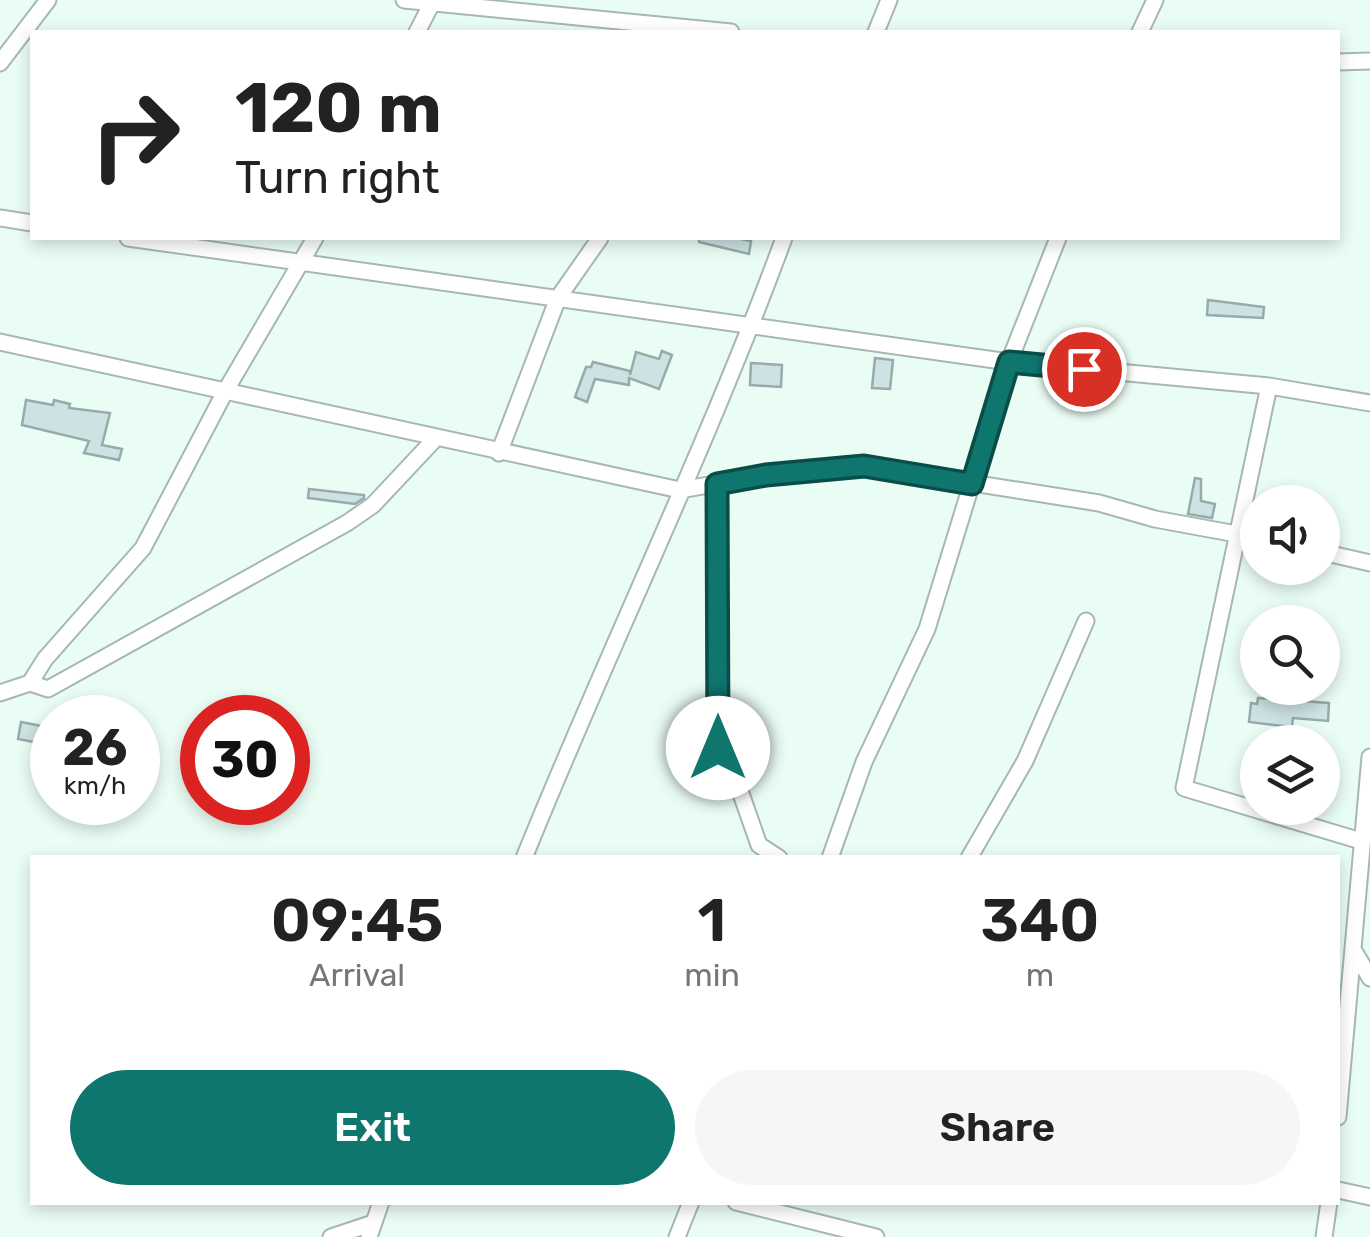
<!DOCTYPE html>
<html lang="en">
<head>
<meta charset="utf-8">
<style>
  body { margin:0; font-family:Rubik,sans-serif; background:#f6f6f6; color:#222; height:100vh; display:flex; flex-direction:column; font-size:38px; white-space:nowrap }
  * { box-sizing:border-box; margin:0 }
  p { font-size:32px; color:#767676 }
  .icon { flex:none; width:55px; height:55px; fill:none; stroke:currentColor; stroke-width:2; stroke-linecap:round; stroke-linejoin:round }
  .map { position:relative; flex:1; overflow:hidden }
  .sheet { position:absolute; left:30px; top:855px; width:1310px; height:350px; display:flex; flex-direction:column; background:#fff; border-radius:0px; box-shadow:0 5px 15px #0003 }
  .sheet>* { flex:none }
  .banner { position:absolute; left:30px; top:30px; width:1310px; height:210px; border-radius:0px; box-shadow:0 5px 15px #0003; background:#fff; color:#222; overflow:hidden }
  .buttons { position:absolute; left:1240px; top:485px; display:grid; gap:20px }
  .buttons a { display:grid; place-items:center; width:100px; height:100px; border-radius:50%; background:#fff; box-shadow:0 5px 15px #0003; font-size:50px }
  .speed { position:absolute; left:30px; top:695px; display:flex; gap:20px; font-size:50px; font-weight:700; text-align:center }
  .speed>* { display:grid; place-content:center; width:130px; height:130px; border-radius:50%; background:#fff; box-shadow:0 5px 15px #0003; line-height:1 }
  .speed small { font-size:25px; font-weight:400 }
  .speed .limit { border:15px solid #d22; background:#fff; color:#111 }
  .pin { position:absolute; display:grid; place-items:center; width:85px; height:85px; color:#fff; margin:-42px; border:5px solid #fff; border-radius:50%; box-shadow:0 2px 10px #0007 }
  .me { position:absolute; width:110px; margin:-55px; rotate:0deg; stroke-linejoin:round; filter:drop-shadow(0 0 8px #0008) }
  .turn { display:flex; align-items:center; gap:35px; height:210px; padding:0 40px; font-size:45px }
  .turn .icon { width:130px; height:130px; stroke-width:2.5 }
  .turn b { display:block; font-size:70px; line-height:85px }
  .eta { display:flex; justify-content:space-evenly; align-items:center; height:170px; text-align:center }
  .eta b { font-size:60px; font-weight:600; line-height:70px }
  .action { display:flex; gap:20px; margin-top:auto; padding:20px 40px }
  .action a { flex:1; height:115px; border-radius:60px; background:#0f766e; color:#fff; font-size:40px; font-weight:600; line-height:115px; text-align:center }
  .action a+a { background:#f6f6f6; color:#222 }
  .map>svg:first-child { display:block }
  .building { fill:#cde2e3; stroke:#97abab; stroke-width:2.5 }
  .lines { fill:none; stroke-linecap:round; stroke-linejoin:round }
  .minor-casing { stroke:#a6b8b0; stroke-width:19 }
  .minor { stroke:#fff; stroke-width:15 }
  .route-casing { stroke:#0a4d48; stroke-width:25 }
  .route { stroke:#0f766e; stroke-width:18 }
</style>
</head>
<body>
<div class="map">
<svg width="1370" height="1237" viewBox="0 0 1370 1237">
  <rect width="100%" height="100%" fill="#eafdf5"/>
  <path class="building" d="M699,238H736L751,241L749,254L699,242Z
    M1208,300L1264,307L1263,318L1207,315Z
    M662,351L672,355L659,389L629,378V385L595,379L587,402L575,397L586,367H591L593,362L630,371V375L636,352L659,359Z
    M875,358L893,360L890,389L872,388Z
    M751,363L782,365L781,387L750,385Z
    M26,400L53,405L54,400L70,404L69,408L110,413L102,445L122,449L119,460L84,453L89,441L22,425Z
    M1195,478L1201,479V501L1215,504L1212,518L1188,514Z
    M309,489L364,495V498L355,504L308,498Z
    M1258,698L1329,703L1328,721L1293,718L1292,727L1249,722L1251,703L1257,704Z
    M21,722L52,728L50,745L18,739Z"/>
  <g class="lines">
    <defs>
      <path id="minor" d="M404,0L731,32
        M417,32L432,3
        M876,32L889,0
        M1140,32L1155,0
        M1338,62L1370,61
        M0,63L48,0
        M0,218L32,223
        M128,238L1009,362L1269,386L1370,403
        M0,342L680,490L766,475L864,466L1099,503L1155,519L1258,538
        M1269,386L1184,788L1361,841
        M499,453L558,298L600,238
        M717,484L718,748L739,788L759,845L779,858
        M1322,552L1370,563
        M30,683L45,659L143,548L226,390L315,238
        M0,693L30,683L48,689L347,523L373,505L435,439
        M524,858C608,650 707,448 784,238
        M830,858L864,762L927,629L1009,362L1058,238
        M969,858L1025,761L1086,621
        M1354,951L1370,978
        M1338,1117L1370,757
        M1338,1190L1370,1197
        M736,1202L876,1237
        M331,1237L373,1223
        M369,1237L381,1202
        M677,1237L691,1202
        M1324,1237L1329,1202"/>
    </defs>
    <use href="#minor" class="minor-casing"/>
    <use href="#minor" class="minor"/>
  </g>
  <g class="lines">
    <defs>
      <path id="route" d="M718,748L717,484L766,475L864,466L972,484L1009,362L1084,369"/>
    </defs>
    <use href="#route" class="route-casing"/>
    <use href="#route" class="route"/>
  </g>
</svg>
<div class="buttons">
<a><svg class="icon" aria-label="sound" viewBox="0 0 24 24"><path d="M4 9h4l5-4v14l-5-4H4zM17 9q2 3 0 6"/></svg></a>
<a><svg class="icon" aria-label="search" viewBox="0 0 24 24"><circle cx="10" cy="10" r="6"/><path d="M15 15l6 6"/></svg></a>
<a><svg class="icon" aria-label="layers" viewBox="0 0 24 24"><path d="M12 4l9 5-9 5-9-5zM3 14l9 5 9-5"/></svg></a>
</div>
<div class="speed"><div>26<small>km/h</small></div><div class="limit">30</div></div>
<div class="pin" style="left:1084px;top:369px;background:#d93025"><svg class="icon" aria-label="arrive" viewBox="0 0 24 24"><path d="M6 21V4h12l-3 4 3 4H6"/></svg></div>
<svg class="me" style="left:718px;top:748px" viewBox="-20 -20 40 40"><circle r="19" fill="#fff"/><path d="M0-13L10 11 0 6-10 11z" fill="#0f766e"/></svg>
<div class="banner">
<div class="turn"><svg class="icon" aria-label="right" viewBox="0 0 24 24"><path d="M7 20v-9h11M14 6l5 5-5 5"/></svg><div><b>120 m</b>Turn right</div></div>
</div>
<section class="sheet">
<div class="eta">
<div><b>09:45</b><p>Arrival</p></div>
<div><b>1</b><p>min</p></div>
<div><b>340</b><p>m</p></div>
</div>
<div class="action"><a>Exit</a><a>Share</a></div>
</section>
</div>
</body>
</html>
